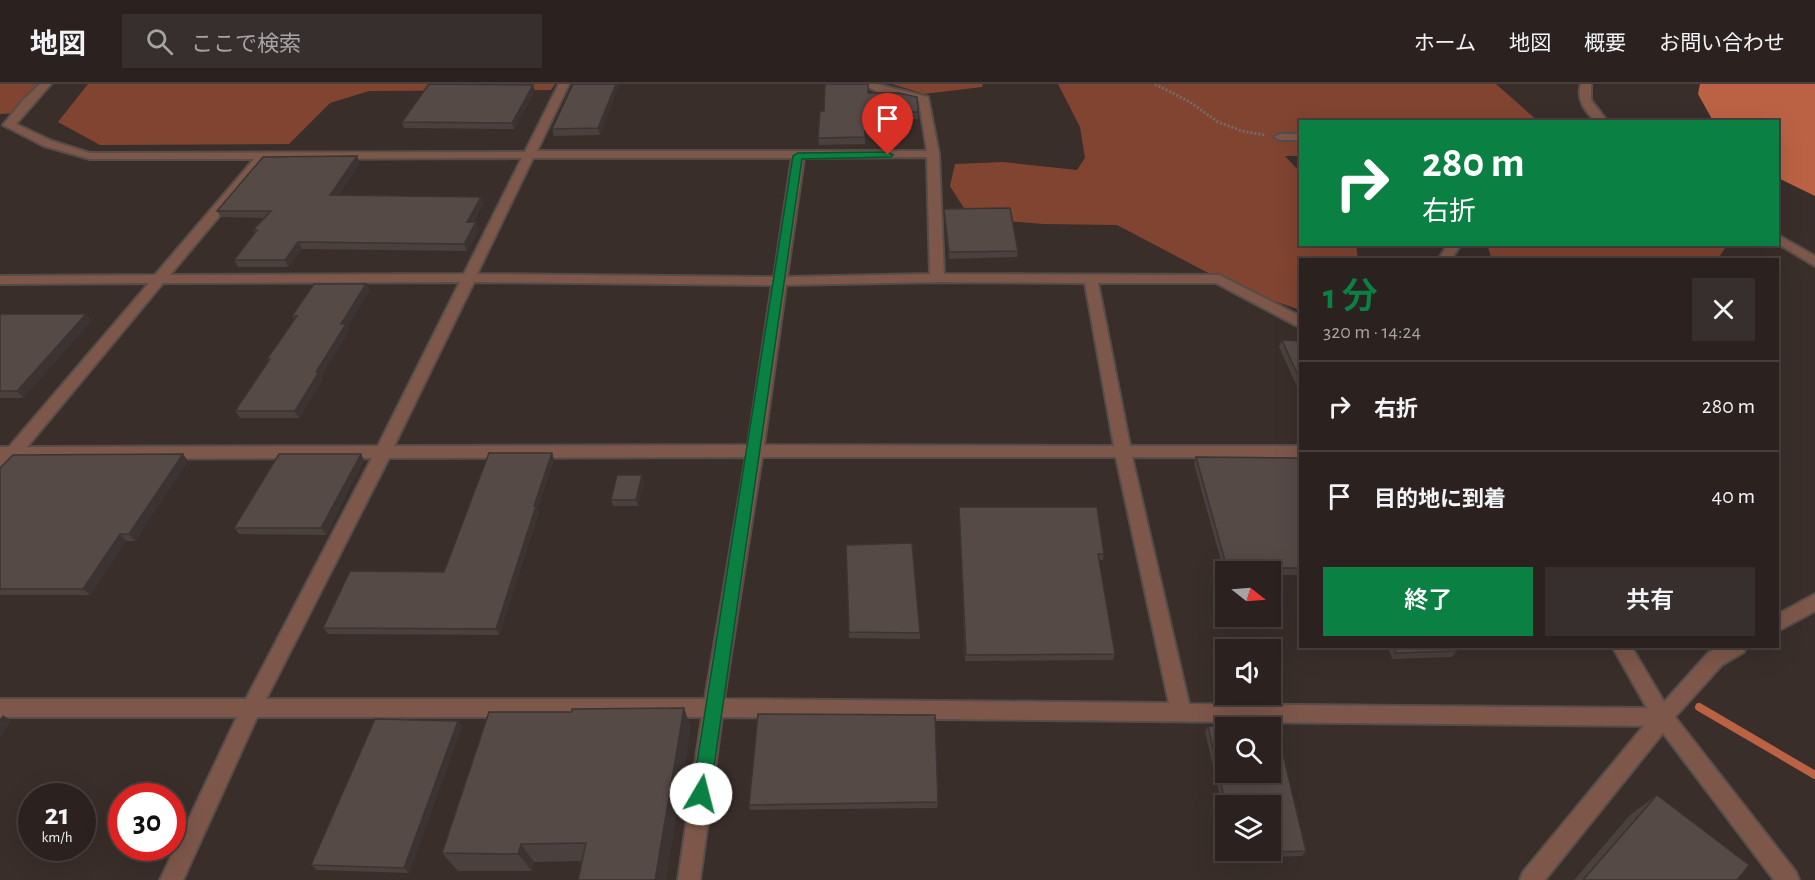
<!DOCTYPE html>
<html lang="ja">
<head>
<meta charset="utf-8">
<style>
  body { margin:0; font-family:"Alegreya Sans","Noto Sans JP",sans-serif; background:#372f2d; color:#f1f3f6; height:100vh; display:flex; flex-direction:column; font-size:22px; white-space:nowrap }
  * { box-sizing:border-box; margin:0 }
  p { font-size:20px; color:#a6a4a5 }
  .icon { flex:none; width:33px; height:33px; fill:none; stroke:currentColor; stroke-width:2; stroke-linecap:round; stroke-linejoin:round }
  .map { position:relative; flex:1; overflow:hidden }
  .details { position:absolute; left:1299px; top:174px; width:480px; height:390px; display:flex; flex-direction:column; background:#2b2220; border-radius:0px; box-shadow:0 6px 24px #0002,0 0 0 2px #473f3e }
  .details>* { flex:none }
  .top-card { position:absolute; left:1299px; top:36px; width:480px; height:126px; border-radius:0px; box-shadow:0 6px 24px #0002,0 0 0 2px #473f3e; background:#0b8043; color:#fff; overflow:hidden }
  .needle { width:39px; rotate:107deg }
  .fabs { position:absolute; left:1215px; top:477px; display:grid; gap:12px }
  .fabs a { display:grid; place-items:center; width:66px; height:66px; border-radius:0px; background:#2b2220; box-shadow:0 6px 24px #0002,0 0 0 2px #473f3e; font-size:30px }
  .speed { position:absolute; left:18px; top:699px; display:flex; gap:12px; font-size:30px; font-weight:700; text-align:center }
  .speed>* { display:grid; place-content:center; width:78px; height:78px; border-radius:50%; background:#2b2220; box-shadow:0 6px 24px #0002,0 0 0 2px #473f3e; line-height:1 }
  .speed small { font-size:15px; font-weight:400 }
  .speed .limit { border:9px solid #d22; background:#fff; color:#111 }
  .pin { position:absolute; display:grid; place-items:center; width:51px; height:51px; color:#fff; margin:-62px -26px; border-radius:50% 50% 50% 0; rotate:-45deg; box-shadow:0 0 6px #0007 }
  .pin .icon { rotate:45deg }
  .me { position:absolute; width:66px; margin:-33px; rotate:8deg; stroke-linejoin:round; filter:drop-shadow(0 0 4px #0008) }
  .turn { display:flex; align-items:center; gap:21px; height:126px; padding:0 24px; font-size:27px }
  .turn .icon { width:78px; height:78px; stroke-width:2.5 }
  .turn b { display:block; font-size:42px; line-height:51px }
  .round { display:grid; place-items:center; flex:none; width:63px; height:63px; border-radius:0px; background:#372f2d }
  .summary { display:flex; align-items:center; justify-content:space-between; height:102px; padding:0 24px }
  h1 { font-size:36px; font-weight:600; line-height:45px; color:#0b8043 }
  .button { display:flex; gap:12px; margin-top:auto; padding:12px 24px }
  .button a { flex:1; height:69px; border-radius:0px; background:#0b8043; color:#fff; font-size:24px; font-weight:600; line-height:69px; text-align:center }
  .button a+a { background:#372f2d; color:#f1f3f6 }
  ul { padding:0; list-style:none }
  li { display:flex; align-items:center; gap:18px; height:90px; padding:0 24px; border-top:2px solid #473f3e }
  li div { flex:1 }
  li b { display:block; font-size:22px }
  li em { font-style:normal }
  header { display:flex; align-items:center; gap:36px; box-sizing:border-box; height:84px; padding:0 30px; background:#2b2220; border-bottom:2px solid #473f3e }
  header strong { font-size:28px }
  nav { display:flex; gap:33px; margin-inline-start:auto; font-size:21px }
  .search { width:420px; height:54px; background:#372f2d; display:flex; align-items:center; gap:15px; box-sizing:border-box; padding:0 21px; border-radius:0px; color:#a6a4a5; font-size:22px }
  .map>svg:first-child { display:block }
  .green { fill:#804431 }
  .water { fill:#bb6245 }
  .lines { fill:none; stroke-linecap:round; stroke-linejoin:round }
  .stream { stroke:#bb6245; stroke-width:8 }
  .minor-casing { stroke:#564c48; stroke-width:4 }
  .tertiary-casing { stroke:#564c48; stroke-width:4 }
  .path { stroke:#756b67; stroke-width:3; stroke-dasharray:2 2; stroke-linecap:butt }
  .minor { fill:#7d574a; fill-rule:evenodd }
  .tertiary { fill:#7d574a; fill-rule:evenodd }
  .wall { fill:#4a403d }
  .shaded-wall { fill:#3c3432 }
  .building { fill:#564a47; stroke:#3c3432; stroke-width:1.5 }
  .route { fill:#0b8043; stroke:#07532c; stroke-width:1.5 }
</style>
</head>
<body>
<header>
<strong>地図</strong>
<div class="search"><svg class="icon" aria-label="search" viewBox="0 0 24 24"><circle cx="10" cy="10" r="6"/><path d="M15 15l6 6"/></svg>ここで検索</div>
<nav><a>ホーム</a><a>地図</a><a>概要</a><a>お問い合わせ</a></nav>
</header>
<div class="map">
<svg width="1815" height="796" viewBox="0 0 1815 796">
  <rect width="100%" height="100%" fill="#392e2a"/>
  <path class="green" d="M0,0H44L18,29L0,30Z
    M88,0H555L551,6L369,7L330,19L289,60L100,61L58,38Z
    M892,0H983L982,3L924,10Z
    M1058,0H1496L1538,37L1300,38V72H1285L1300,88V160L1356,161L1358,175L1300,176V226L1235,203L1117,141L1043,140L970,134L950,102L955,80L1003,78L1077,86L1085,74L1080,43Z
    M1487,160H1727V161L1718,175L1492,176Z"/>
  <path class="water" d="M1700,0H1815V112L1778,94V38L1713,37L1698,10Z"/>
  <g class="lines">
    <path class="stream" d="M1699,623L1815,691"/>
    <defs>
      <path id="minor" d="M40,0H51L16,40L52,57L90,69L525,68L559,0H569L537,67H927L919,17L878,8L862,0H876L928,13L939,70L944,190L1219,191L1300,232V242L1295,241L1216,199H1098L1130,362H1300V374L1132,373L1189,620L1647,624L1612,562H1631L1673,633L1670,639L1663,642L722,633L700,796H678L702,633H257L183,796H160L237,633H0V615H246L372,374L18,375L6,389L0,391V363H9L149,199L0,200V192L155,191L254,75H90L44,62L3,41L24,15ZM927,73L930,190L787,193L804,74ZM522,74L464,190L170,191L267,75ZM533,74H792L774,193L477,190ZM460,198L378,362L27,363L163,199ZM474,198L772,201L748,361L394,362ZM937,198L1085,199L1114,362L764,361L786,201ZM746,373L705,615H266L389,374ZM762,373H1116L1169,619L724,615Z
        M1300,50V56H1280L1274,53L1280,50Z
        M1448,160H1461L1451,176H1438Z"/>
      <path id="tertiary" d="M1581,0H1591V16L1608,38H1596C1585,27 1576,16 1581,0Z
        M1778,151L1815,172V182L1778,160Z
        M1815,510V527L1778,547V530Z
        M1720,562H1746L1744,568L1722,581L1675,633L1796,788L1799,796H1774L1663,649L1545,796H1520L1523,788L1656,627L1708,569Z"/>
    </defs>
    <use href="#minor" class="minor-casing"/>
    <use href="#tertiary" class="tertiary-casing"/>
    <path class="path" d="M1155,0L1190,18L1218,38L1242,47L1265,51"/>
    <use href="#minor" class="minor"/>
    <use href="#tertiary" class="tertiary"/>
  </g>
  <path class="wall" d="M573,0H619L600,51L554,52L552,45Z
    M533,1L535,7L514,45L404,44L402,38Z
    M869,9L917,13L918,35L865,34V60L819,61L818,54Z
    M360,79L338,111L484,119L473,138L479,145L467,167L302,165L288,183H238L234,176L255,150L253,146L265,134L221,133L217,127Z
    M944,125L1018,167L1017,173L949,175L944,131Z
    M370,206L347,243L349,247L321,292L323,295L299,334H240L235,327L268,277L267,275L294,235L292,232Z
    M0,230H86L91,237L23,314H0Z
    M1282,256L1300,257V309L1279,263Z
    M552,369L554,376L537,426L539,428L499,551L328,550L323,544L444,488Z
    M1196,373L1300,384V491H1270V488H1226L1225,491L1194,380Z
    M364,376L326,451L239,450L234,444Z
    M188,377L135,457H126L90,511H0V384Z
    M644,398L638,422H613L611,416Z
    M959,423L1104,470L1103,476H1099L1115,570L1113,576L965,577Z
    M846,461L920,549V555L849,554Z
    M1388,562H1455L1457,567L1452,573L1392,575Z
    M684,624L691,645L582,777L534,778L532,787H458L442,769L572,628Z
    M462,642L409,789L317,786L311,781Z
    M1208,642L1306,767L1302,772L1233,774L1232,766H1270L1226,722V739L1205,648Z
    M1657,711L1737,796H1574L1630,731Z
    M938,718L937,724L750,726L749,721Z"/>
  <path class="shaded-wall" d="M616,0H619L600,51L598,44Z
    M533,1L535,7L514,45L512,39Z
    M357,72L360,79L333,117L330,111Z
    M481,113L484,119L469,144L467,138Z
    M476,138L479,145L467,167L464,160Z
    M298,158L302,165L288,183L285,176Z
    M366,200L370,206L347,243L349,247L321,292L323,295L299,334L295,327L341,240Z
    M86,230L91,237L23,314L17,307Z
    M552,369L554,376L537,426L539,428L499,551L496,545L534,422Z
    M183,370L188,377L135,457L129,450Z
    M361,370L364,376L326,451L321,444Z
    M642,391L644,398L638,422L636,416Z
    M120,450L126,457L90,511L83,505Z
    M684,624L691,645L666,796H655Z
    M3,631L11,637L0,654V636Z
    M458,637L462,642L409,789L404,784Z
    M521,760L534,778L532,787L518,770Z"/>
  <path class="building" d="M429,0L533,1L512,39L402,38Z
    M573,0H616L598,44L552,45Z
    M825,0H868V9H899L917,13L918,28H864L865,53L818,54L820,27H824Z
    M357,72L330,111L481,113L467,138H476L464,160L298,158L285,176H234L257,146H253L271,127H217L263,73Z
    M1010,124L1018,167L949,168L944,125Z
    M314,200H366L341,240H346L316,288H319L295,327H235L270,275H267L297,232H292Z
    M0,230H86L17,307H0Z
    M1282,256L1300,257V296Z
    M489,369H552L534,422H536L496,545L323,544L350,487L444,488Z
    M183,370L129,450H120L83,505H0V384L13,371Z
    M279,370H361L321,444H234Z
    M1196,373L1297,374L1300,384V484H1227Z
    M617,391H642L636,416H611Z
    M959,423H1097L1104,470H1098L1115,570L966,571Z
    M912,459L920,549L849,548L846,461Z
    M1394,562H1455L1457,567L1396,569Z
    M684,624L655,796H578L586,759L521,760L518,770L442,769L489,628H572V625Z
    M758,630L935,631L938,718L749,721Z
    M375,635L458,637L404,784L311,781Z
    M1208,642L1241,644H1226V688H1270V645H1277L1306,767L1237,769L1236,766H1270V722H1226Z
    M1657,711L1749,781L1737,796H1583Z"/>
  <path class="route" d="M888,68L893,71L891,73L802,75L710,710L707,716L701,718L695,716L692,710L793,72L798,69Z"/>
</svg>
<div class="fabs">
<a><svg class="needle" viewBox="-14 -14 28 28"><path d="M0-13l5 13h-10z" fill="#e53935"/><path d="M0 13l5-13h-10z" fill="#a6a4a5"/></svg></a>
<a><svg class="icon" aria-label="sound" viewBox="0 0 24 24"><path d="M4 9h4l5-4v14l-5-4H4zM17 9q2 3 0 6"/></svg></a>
<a><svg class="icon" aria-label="search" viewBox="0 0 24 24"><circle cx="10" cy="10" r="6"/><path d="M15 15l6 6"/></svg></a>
<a><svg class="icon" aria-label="layers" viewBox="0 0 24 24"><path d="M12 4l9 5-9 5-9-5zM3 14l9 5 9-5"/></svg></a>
</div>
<div class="speed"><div>21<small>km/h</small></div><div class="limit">30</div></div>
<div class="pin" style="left:888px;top:71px;background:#d93025"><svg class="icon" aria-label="arrive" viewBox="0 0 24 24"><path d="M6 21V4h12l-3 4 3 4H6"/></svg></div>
<svg class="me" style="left:701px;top:710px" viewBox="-20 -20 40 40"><circle r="19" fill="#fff"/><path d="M0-13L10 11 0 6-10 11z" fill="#0b8043"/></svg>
<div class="top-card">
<div class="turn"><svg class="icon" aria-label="right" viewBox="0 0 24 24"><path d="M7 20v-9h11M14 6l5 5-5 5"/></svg><div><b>280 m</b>右折</div></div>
</div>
<section class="details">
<div class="summary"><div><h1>1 分</h1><p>320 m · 14:24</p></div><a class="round"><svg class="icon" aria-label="close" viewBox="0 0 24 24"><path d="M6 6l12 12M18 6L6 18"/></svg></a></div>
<ul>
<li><svg class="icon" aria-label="right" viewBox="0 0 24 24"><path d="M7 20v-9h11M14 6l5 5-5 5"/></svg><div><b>右折</b></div><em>280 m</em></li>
<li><svg class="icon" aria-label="arrive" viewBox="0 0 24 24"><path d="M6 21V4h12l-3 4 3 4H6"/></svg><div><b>目的地に到着</b></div><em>40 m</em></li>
</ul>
<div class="button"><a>終了</a><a>共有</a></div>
</section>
</div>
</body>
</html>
